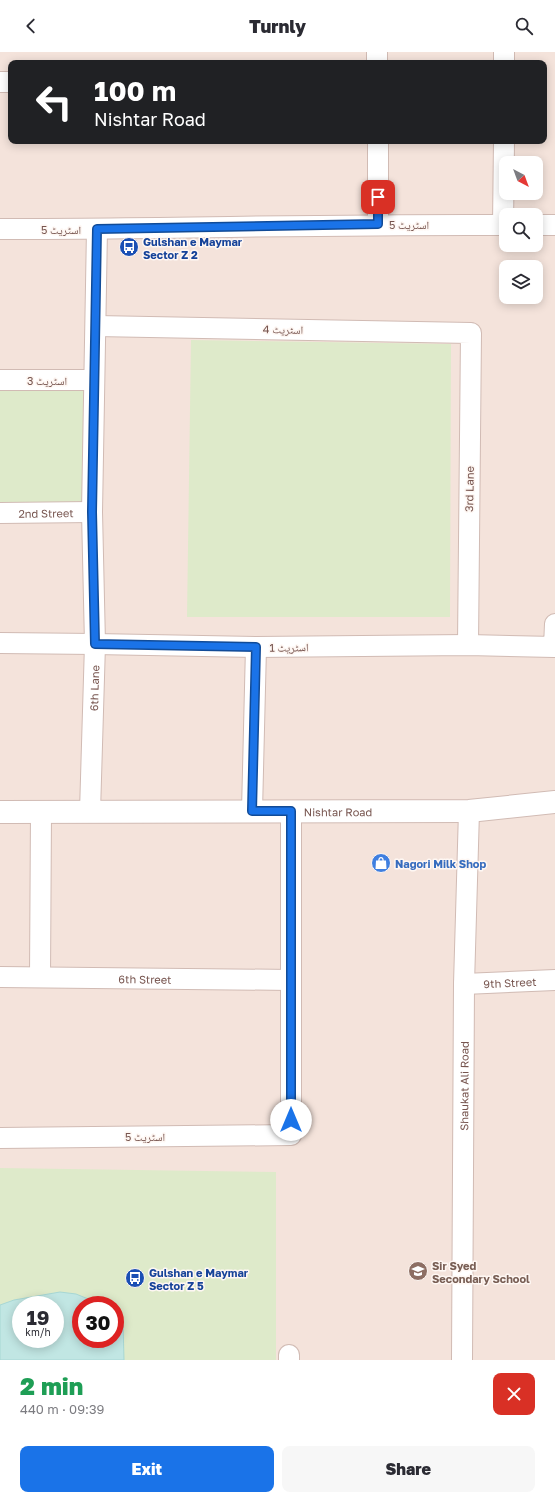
<!DOCTYPE html>
<html lang="en">
<head>
<meta charset="utf-8">
<style>
  body { margin:0; font-family:"Golos Text","Noto Naskh Arabic",sans-serif; background:#f7f7f7; color:#2b2b33; height:100vh; display:flex; flex-direction:column; font-size:15px; white-space:nowrap }
  * { box-sizing:border-box; margin:0 }
  p { font-size:13px; color:#7c7c81 }
  .icon { flex:none; width:22px; height:22px; fill:none; stroke:currentColor; stroke-width:2; stroke-linecap:round; stroke-linejoin:round }
  .map { position:relative; height:1308px; overflow:hidden }
  .details { display:flex; flex-direction:column; background:#fff; flex:1 }
  .details>* { flex:none }
  .hud { position:absolute; left:8px; top:8px; width:539px; height:84px; border-radius:8px; box-shadow:0 2px 10px #0003; background:#202124; color:#fff; overflow:hidden }
  .needle { width:26px; rotate:139deg }
  .controls { position:absolute; left:499px; top:104px; display:grid; gap:8px }
  .controls a { display:grid; place-items:center; width:44px; height:44px; border-radius:8px; background:#fff; box-shadow:0 2px 10px #0003; font-size:20px }
  .speed { position:absolute; left:12px; top:1244px; display:flex; gap:8px; font-size:20px; font-weight:700; text-align:center }
  .speed>* { display:grid; place-content:center; width:52px; height:52px; border-radius:50%; background:#fff; box-shadow:0 2px 10px #0003; line-height:1 }
  .speed small { font-size:10px; font-weight:400 }
  .speed .limit { border:6px solid #d22; background:#fff; color:#111 }
  .pin { position:absolute; display:grid; place-items:center; width:34px; height:34px; color:#fff; margin:-17px; border-radius:8px; box-shadow:0 2px 6px #0006 }
  .me { position:absolute; width:44px; margin:-22px; rotate:0deg; stroke-linejoin:round; filter:drop-shadow(0 0 3px #0008) }
  .turn { display:flex; align-items:center; gap:14px; height:84px; padding:0 20px; font-size:18px }
  .turn .icon { width:52px; height:52px; stroke-width:2.5 }
  .turn b { display:block; font-size:28px; line-height:34px }
  .round { display:grid; place-items:center; flex:none; width:42px; height:42px; border-radius:8px; background:#f7f7f7 }
  .overview { display:flex; align-items:center; justify-content:space-between; height:68px; padding:0 20px }
  h1 { font-size:24px; font-weight:800; line-height:30px; color:#1e9e55 }
  .cta { display:flex; gap:8px; margin-top:auto; padding:8px 20px }
  .cta a { flex:1; height:46px; border-radius:8px; background:#1a73e8; color:#fff; font-size:16px; font-weight:800; line-height:46px; text-align:center }
  .cta a+a { background:#f7f7f7; color:#2b2b33 }
  header { display:flex; justify-content:space-between; align-items:center; height:52px; padding:0 20px; background:#fff; font-size:18px; font-weight:800 }
  .map>svg:first-child { display:block }
  .residential { fill:#f4e3db; fill-rule:evenodd }
  .green { fill:#deeaca; fill-rule:evenodd }
  .water { fill:#c1e6e3; stroke:#a7d7d4; fill-rule:evenodd }
  .lines { fill:none; stroke-linecap:round; stroke-linejoin:round }
  .minor-casing { stroke:#d1bbb4; stroke-width:22 }
  .tertiary-casing { stroke:#d1bbb4; stroke-width:24 }
  .minor { stroke:#fff; stroke-width:20 }
  .tertiary { stroke:#fff; stroke-width:22 }
  .route-casing { stroke:#114b97; stroke-width:10 }
  .route { stroke:#1a73e8; stroke-width:7 }
  .labels { text-anchor:middle; dominant-baseline:central; stroke-width:3; stroke-linejoin:round; paint-order:stroke }
  .street-label { font-size:11px; fill:#77554f; stroke:#fef7f3 }
  .transit-label { font-size:11px; font-weight:bold; fill:#164399; stroke:#fef7f3; text-anchor:start }
  .shop-label { font-size:11px; font-weight:bold; fill:#366cbe; stroke:#fef7f3; text-anchor:start }
  .education-label { font-size:11px; font-weight:bold; fill:#785e54; stroke:#fef7f3; text-anchor:start }
</style>
</head>
<body>
<header><svg class="icon" aria-label="back" viewBox="0 0 24 24"><path d="M15 5l-7 7 7 7"/></svg>Turnly<svg class="icon" aria-label="search" viewBox="0 0 24 24"><circle cx="10" cy="10" r="6"/><path d="M15 15l6 6"/></svg></header>
<div class="map">
<svg width="555" height="1308" viewBox="0 0 555 1308">
  <rect width="100%" height="100%" fill="#fcf3ec"/>
  <path class="residential" d="M0,0H555V1308H0ZM11,11H544V89H11ZM506,111H536V141H506ZM506,163H536V193H506ZM506,215H536V245H506ZM21,1253H55V1287H21ZM81,1253H115V1287H81Z"/>
  <path class="green" d="M191,288L451,292L450,565H187Z
    M85,337L83,453H0V338Z
    M0,1116L276,1120V1308H0ZM21,1253H55V1287H21ZM81,1253H115V1287H81Z"/>
  <path class="water" d="M60,1240L76,1242L103,1253H81V1287H115V1262L123,1270L124,1308H0V1253L14,1248ZM21,1253H55V1287H21Z"/>
  <g class="lines">
    <defs>
      <g id="minor">
        <path d="M377,0V11"/>
        <path d="M504,11V0"/>
        <path d="M0,30H11"/>
        <path d="M378,89V172"/>
        <path d="M503,173L504,89"/>
        <path d="M536,173H555"/>
        <path d="M0,177C169,177 337,172 506,173"/>
        <path d="M96,274L471,281L468,593"/>
        <path d="M0,328H94"/>
        <path id="s1" d="M0,461L92,460"/>
        <path d="M0,591L95,592L256,595L468,593L554,595L555,572"/>
        <path d="M252,759L256,595"/>
        <path id="s2" d="M90,760L95,592L92,460L97,177"/>
        <path id="s3" d="M0,925L291,928"/>
        <path d="M40,925L41,760"/>
        <path id="s4" d="M464,932L555,928"/>
        <path d="M0,1086L291,1083V759"/>
        <path d="M289,1308V1303"/>
        <path id="s5" d="M462,1308L464,932L469,759"/>
      </g>
      <g id="tertiary">
        <path id="s6" d="M0,760L469,759L555,750"/>
      </g>
    </defs>
    <use href="#minor" class="minor-casing"/>
    <use href="#tertiary" class="tertiary-casing"/>
    <use href="#minor" class="minor"/>
    <use href="#tertiary" class="tertiary"/>
  </g>
  <g class="lines">
    <defs>
      <path id="route" d="M291,1068V759H252L256,595L95,592L92,460L97,177L378,172V145"/>
    </defs>
    <use href="#route" class="route-casing"/>
    <use href="#route" class="route"/>
  </g>
  <defs>
    <symbol id="bus-disc" viewBox="-11 -11 22 22"><circle r="9.5" fill="#1a4fb4" stroke="#fef7f3"/><path d="M-5-6H5V4H4V6H2V4H-2V6H-4V4H-5ZM-3.5-4V0h7V-4ZM-3.5 1.2v1.5H-2V1.2ZM2 1.2v1.5H3.5V1.2Z" fill="#fff"/></symbol>
    <symbol id="shop-disc" viewBox="-11 -11 22 22"><circle r="9.5" fill="#3f7fe0" stroke="#fef7f3"/><path d="M-5-2.5h2.3a2.7 3.5 0 0 1 5.4 0H5L5.5 6h-11ZM-1.5-2.5h3a1.5 2.3 0 0 0-3 0Z" fill="#fff"/></symbol>
    <symbol id="school-disc" viewBox="-11 -11 22 22"><circle r="9.5" fill="#8d6e63" stroke="#fef7f3"/><path d="M0-5L7-2L0 1L-7-2ZM-4 1L0 2.5L4 1V4Q0 6-4 4Z" fill="#fff"/></symbol>
  </defs>
  <g fill-rule="evenodd">
    <use href="#bus-disc" x="118" y="184" width="22" height="22"/>
    <use href="#shop-disc" x="370" y="800" width="22" height="22"/>
    <use href="#school-disc" x="407" y="1208" width="22" height="22"/>
    <use href="#bus-disc" x="124" y="1215" width="22" height="22"/>
  </g>
  <g class="labels">
    <g class="street-label">
      <text x="409" y="172">اسٹریٹ 5</text>
      <text x="61" y="177">اسٹریٹ 5</text>
      <text transform="translate(283 277) rotate(1)">اسٹریٹ 4</text>
      <text x="47" y="328">اسٹریٹ 3</text>
      <text transform="translate(469 437) rotate(-89)">3rd Lane</text>
      <text stroke="none"><textPath href="#s1" startOffset="46">2nd Street</textPath></text>
      <text transform="translate(289 595) rotate(-1)">اسٹریٹ 1</text>
      <text stroke="none"><textPath href="#s2" startOffset="124">6th Lane</textPath></text>
      <text stroke="none"><textPath href="#s6" startOffset="338">Nishtar Road</textPath></text>
      <text stroke="none"><textPath href="#s3" startOffset="145">6th Street</textPath></text>
      <text stroke="none"><textPath href="#s4" startOffset="46">9th Street</textPath></text>
      <text stroke="none"><textPath href="#s5" startOffset="274">Shaukat Ali Road</textPath></text>
      <text x="145" y="1084">اسٹریٹ 5</text>
    </g>
    <g class="transit-label">
      <text x="143" y="189">Gulshan e Maymar<tspan x="143" dy="13">Sector Z 2</tspan></text>
      <text x="149" y="1220">Gulshan e Maymar<tspan x="149" dy="13">Sector Z 5</tspan></text>
    </g>
    <g class="shop-label">
      <text x="395" y="811">Nagori Milk Shop</text>
    </g>
    <g class="education-label">
      <text x="432" y="1213">Sir Syed<tspan x="432" dy="13">Secondary School</tspan></text>
    </g>
  </g>
</svg>
<div class="controls">
<a><svg class="needle" viewBox="-14 -14 28 28"><path d="M0-13l5 13h-10z" fill="#e53935"/><path d="M0 13l5-13h-10z" fill="#7c7c81"/></svg></a>
<a><svg class="icon" aria-label="search" viewBox="0 0 24 24"><circle cx="10" cy="10" r="6"/><path d="M15 15l6 6"/></svg></a>
<a><svg class="icon" aria-label="layers" viewBox="0 0 24 24"><path d="M12 4l9 5-9 5-9-5zM3 14l9 5 9-5"/></svg></a>
</div>
<div class="speed"><div>19<small>km/h</small></div><div class="limit">30</div></div>
<div class="pin" style="left:378px;top:145px;background:#d93025"><svg class="icon" aria-label="arrive" viewBox="0 0 24 24"><path d="M6 21V4h12l-3 4 3 4H6"/></svg></div>
<svg class="me" style="left:291px;top:1068px" viewBox="-20 -20 40 40"><circle r="19" fill="#fff"/><path d="M0-13L10 11 0 6-10 11z" fill="#1a73e8"/></svg>
<div class="hud">
<div class="turn"><svg class="icon" aria-label="left" viewBox="0 0 24 24"><path d="M17 20v-9H6M10 6l-5 5 5 5"/></svg><div><b>100 m</b>Nishtar Road</div></div>
</div>
</div>
<section class="details">
<div class="overview"><div><h1>2 min</h1><p>440 m · 09:39</p></div><a class="round" style="background:#d93025;color:#fff"><svg class="icon" aria-label="close" viewBox="0 0 24 24"><path d="M6 6l12 12M18 6L6 18"/></svg></a></div>
<div class="cta"><a>Exit</a><a>Share</a></div>
</section>
</body>
</html>
